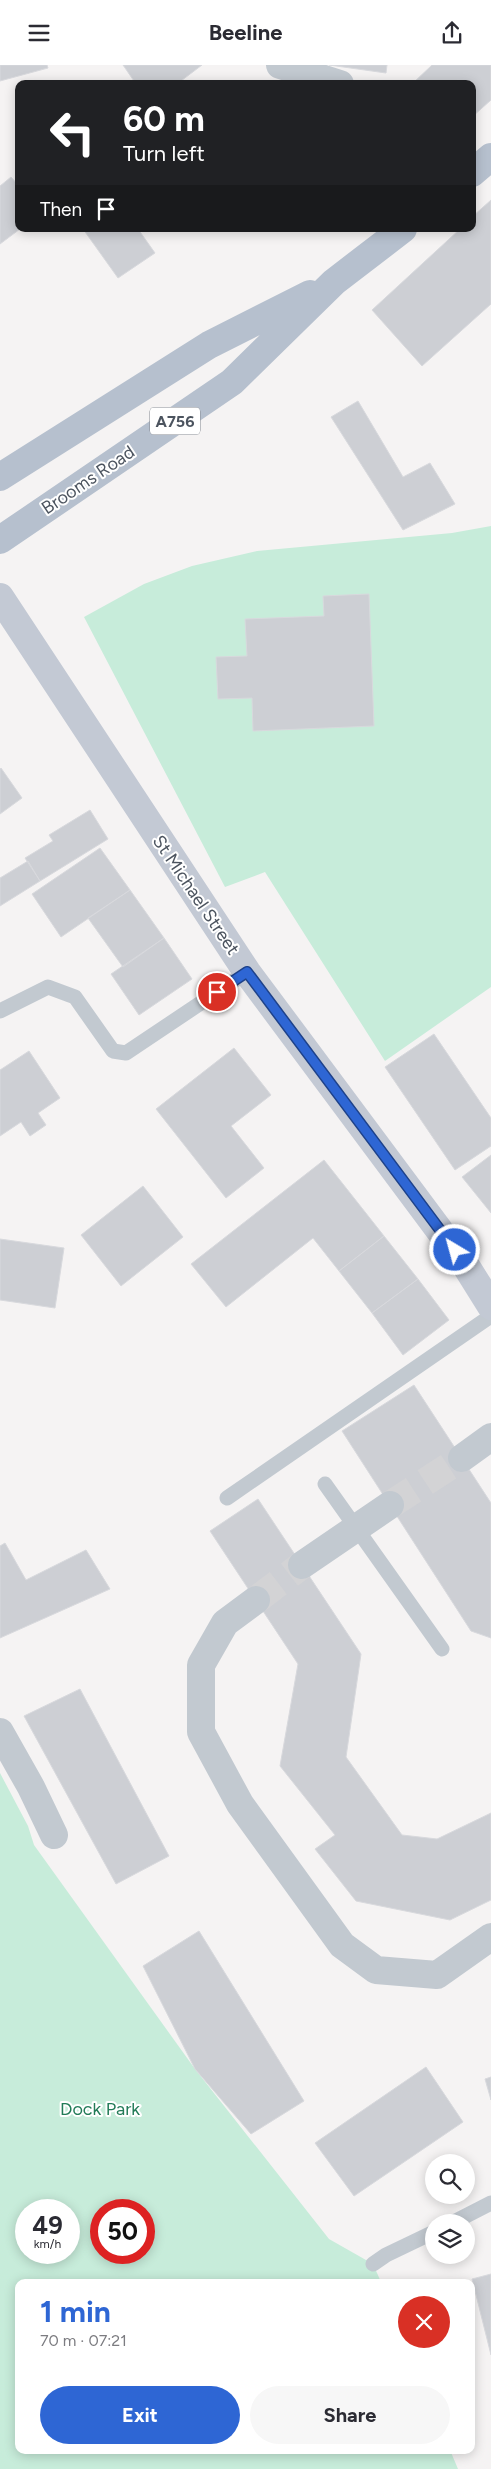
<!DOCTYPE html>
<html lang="en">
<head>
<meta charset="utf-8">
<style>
  body { margin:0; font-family:Figtree,sans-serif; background:#f7f7f7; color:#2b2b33; height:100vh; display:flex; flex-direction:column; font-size:19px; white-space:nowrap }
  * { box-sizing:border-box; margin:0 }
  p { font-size:16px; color:#7c7c81 }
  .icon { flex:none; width:28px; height:28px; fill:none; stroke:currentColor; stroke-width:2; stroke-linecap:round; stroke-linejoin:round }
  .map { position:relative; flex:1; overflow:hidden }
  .sheet { position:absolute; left:15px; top:2214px; width:460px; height:175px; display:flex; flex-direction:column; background:#fff; border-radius:10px; box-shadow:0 2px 12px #0003 }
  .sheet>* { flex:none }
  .top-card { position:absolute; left:15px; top:15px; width:461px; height:152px; border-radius:10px; box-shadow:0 2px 12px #0003; background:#202124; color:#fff; overflow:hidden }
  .buttons { position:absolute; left:425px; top:2089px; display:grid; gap:10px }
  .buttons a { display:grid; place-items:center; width:50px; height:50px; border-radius:50%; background:#fff; box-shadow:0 2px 12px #0003; font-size:25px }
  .speed { position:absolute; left:15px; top:2134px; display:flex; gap:10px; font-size:25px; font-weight:700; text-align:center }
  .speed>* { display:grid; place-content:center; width:65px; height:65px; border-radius:50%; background:#fff; box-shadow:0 2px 12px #0003; line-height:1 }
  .speed small { font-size:12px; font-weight:400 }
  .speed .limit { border:8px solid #d22; background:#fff; color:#111 }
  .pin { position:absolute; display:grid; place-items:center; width:42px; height:42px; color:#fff; margin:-21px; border:2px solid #fff; border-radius:50%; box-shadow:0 1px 5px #0007 }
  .me { position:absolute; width:55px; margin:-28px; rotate:323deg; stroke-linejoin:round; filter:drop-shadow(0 0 4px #0008) }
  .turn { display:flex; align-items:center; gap:18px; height:105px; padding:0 25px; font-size:22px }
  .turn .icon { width:65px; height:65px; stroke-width:2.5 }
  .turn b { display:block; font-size:35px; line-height:42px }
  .then { display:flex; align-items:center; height:48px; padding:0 25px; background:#0003; gap:10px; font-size:19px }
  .round { display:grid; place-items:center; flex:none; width:52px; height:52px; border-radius:26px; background:#f7f7f7 }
  .summary { display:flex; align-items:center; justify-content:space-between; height:85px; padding:0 25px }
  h1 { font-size:30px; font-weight:700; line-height:38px; color:#2e66d4 }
  .action { display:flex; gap:10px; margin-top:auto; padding:10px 25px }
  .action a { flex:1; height:58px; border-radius:30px; background:#2e66d4; color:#fff; font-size:20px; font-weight:700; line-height:58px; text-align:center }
  .action a+a { background:#f7f7f7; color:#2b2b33 }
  header { display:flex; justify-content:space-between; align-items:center; height:65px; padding:0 25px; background:#fff; font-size:22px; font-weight:700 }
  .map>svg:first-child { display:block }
  .green { fill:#c7ecda; fill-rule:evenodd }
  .building { fill:#cdcfd4; stroke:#d8d9dd }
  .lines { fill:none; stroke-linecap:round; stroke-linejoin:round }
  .minor-tunnel { stroke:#d3d3d5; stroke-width:28; stroke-dasharray:28 14; stroke-linecap:butt }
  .service { stroke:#c2c9d0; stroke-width:15 }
  .minor { stroke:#c2c9d0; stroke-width:28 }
  .secondary { stroke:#c3c9d4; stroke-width:28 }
  .primary { stroke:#b6c0ce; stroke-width:28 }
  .route-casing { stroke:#1e428a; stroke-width:12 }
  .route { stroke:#2e66d4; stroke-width:9 }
  .labels { text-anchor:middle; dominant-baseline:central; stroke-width:4; stroke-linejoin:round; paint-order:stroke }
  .shield { fill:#fff; stroke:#82878f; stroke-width:1 }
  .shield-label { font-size:16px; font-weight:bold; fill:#4c545f }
  .street-label { font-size:18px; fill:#4c545f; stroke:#fff }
  .park-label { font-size:18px; fill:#227b57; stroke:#fff }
</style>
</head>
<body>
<header><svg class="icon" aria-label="menu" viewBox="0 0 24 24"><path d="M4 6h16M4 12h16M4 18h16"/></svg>Beeline<svg class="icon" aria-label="share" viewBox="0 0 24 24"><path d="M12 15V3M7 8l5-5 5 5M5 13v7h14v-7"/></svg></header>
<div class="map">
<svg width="491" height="2404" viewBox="0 0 491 2404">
  <rect width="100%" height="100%" fill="#f5f3f3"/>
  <path class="green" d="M491,461V922L385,996L265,807L225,822L84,552L144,519L192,501L257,486L452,468Z
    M0,1708L28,1761L34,1780L195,2004L329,2174L373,2199L381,2217L19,2218V2385H450L458,2404H0ZM26,2145H69V2188H26ZM101,2145H144V2188H101Z"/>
  <path class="building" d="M0,0H47L48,3L0,16Z
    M123,0H202L177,19H136Z
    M329,0H387L386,8Z
    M432,0H491V35L472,52V19H412Z
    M11,112L19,121L20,164L0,179V121Z
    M491,135V239L422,301L372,245L460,164H472V152Z
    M83,164H138L155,188L118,213Z
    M358,336L403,412L430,398L455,439L403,465L331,352Z
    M369,529L374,661L253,666L252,633L218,634L216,592L247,591L245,554L324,551L323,531Z
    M1,703L22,733L0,749V704Z
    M90,745L108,774L40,816L25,793L53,776L49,770Z
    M100,783L130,825L61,872L32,829Z
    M28,796L40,816L0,841V813Z
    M130,825L164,873L123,902L88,853Z
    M164,873L192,914L139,950L111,909Z
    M434,969L491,1053V1081L455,1105L385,1002Z
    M234,983L271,1030L231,1061L264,1103L226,1133L156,1044Z
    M29,986L60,1033L38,1048L46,1060L30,1071L21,1057L0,1071V1005Z
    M491,1090V1148L462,1112Z
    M324,1095L384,1171L339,1206L313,1173L226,1242L191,1199Z
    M143,1121L183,1172L121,1221L81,1170Z
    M384,1171L418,1214L372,1248L339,1206Z
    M0,1174L64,1183L55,1243L0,1235Z
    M418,1214L449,1255L403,1290L372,1248Z
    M414,1320L491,1438V1573L471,1566L342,1366Z
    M258,1434L361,1589L346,1692L402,1770L437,1774L491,1748V1835L450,1855L356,1836L315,1784L335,1770L280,1701L298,1599L210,1466Z
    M5,1478L26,1515L86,1485L110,1524L0,1573V1481Z
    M80,1624L169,1791L116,1819L24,1651Z
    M199,1866L304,2036L251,2069L195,2004L143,1901Z
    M426,2002L463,2057L354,2131L315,2078Z
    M491,2012V2035L485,2014Z
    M491,2209V2290L472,2214Z"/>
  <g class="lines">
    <path class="minor-tunnel" d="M390,1440L462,1393
      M256,1535L302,1500"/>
    <path class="service" d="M0,946L48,922L75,932L113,986L126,988L247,907
      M325,1419L442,1584
      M227,1433L491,1251
      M452,2158L491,2138
      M373,2199L386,2190L434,2167"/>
    <path class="minor" d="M280,0L340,19
      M462,1393L491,1372
      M302,1500L390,1440
      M256,1535L225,1558L201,1600V1667L240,1739L342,1880L376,1905L437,1910L491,1872
      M0,1667L31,1722L54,1770"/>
    <path class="secondary" d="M0,532L247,907L466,1201L491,1241"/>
    <path class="primary" d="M472,108L491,92
      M0,412L209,280L310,229
      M0,475L232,317L334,217L403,164"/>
  </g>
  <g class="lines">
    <defs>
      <path id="route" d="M217,927L247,907L455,1185"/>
    </defs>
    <use href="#route" class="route-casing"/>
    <use href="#route" class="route"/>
  </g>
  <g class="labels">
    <rect class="shield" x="150" y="342.5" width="50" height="27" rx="4"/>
    <g class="shield-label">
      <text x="175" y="356">A756</text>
    </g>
    <g class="street-label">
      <text transform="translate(88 415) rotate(-34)">Brooms Road</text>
      <text transform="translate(196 830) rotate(56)">St Michael Street</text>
    </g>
    <g class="park-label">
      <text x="100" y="2044">Dock Park</text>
    </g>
  </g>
</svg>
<div class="buttons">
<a><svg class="icon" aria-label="search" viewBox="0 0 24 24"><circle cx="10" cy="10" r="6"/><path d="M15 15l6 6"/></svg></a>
<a><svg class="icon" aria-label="layers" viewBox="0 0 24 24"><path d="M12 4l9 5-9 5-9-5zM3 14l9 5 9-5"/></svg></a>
</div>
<div class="speed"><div>49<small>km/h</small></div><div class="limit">50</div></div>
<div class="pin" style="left:217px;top:927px;background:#d93025"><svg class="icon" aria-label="arrive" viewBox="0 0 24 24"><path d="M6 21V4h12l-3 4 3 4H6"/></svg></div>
<svg class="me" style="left:455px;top:1185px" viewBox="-20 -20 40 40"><circle r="17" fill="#2e66d4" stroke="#fff" stroke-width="3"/><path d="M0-11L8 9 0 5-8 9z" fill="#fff"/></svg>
<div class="top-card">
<div class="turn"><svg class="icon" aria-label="left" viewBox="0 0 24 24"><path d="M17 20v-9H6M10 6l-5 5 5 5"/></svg><div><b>60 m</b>Turn left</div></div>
<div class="then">Then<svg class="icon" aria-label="arrive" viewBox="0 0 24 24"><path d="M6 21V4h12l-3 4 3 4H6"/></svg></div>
</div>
<section class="sheet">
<div class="summary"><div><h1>1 min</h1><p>70 m · 07:21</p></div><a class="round" style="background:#d93025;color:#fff"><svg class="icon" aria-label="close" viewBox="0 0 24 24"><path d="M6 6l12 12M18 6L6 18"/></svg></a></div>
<div class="action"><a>Exit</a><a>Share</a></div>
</section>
</div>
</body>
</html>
